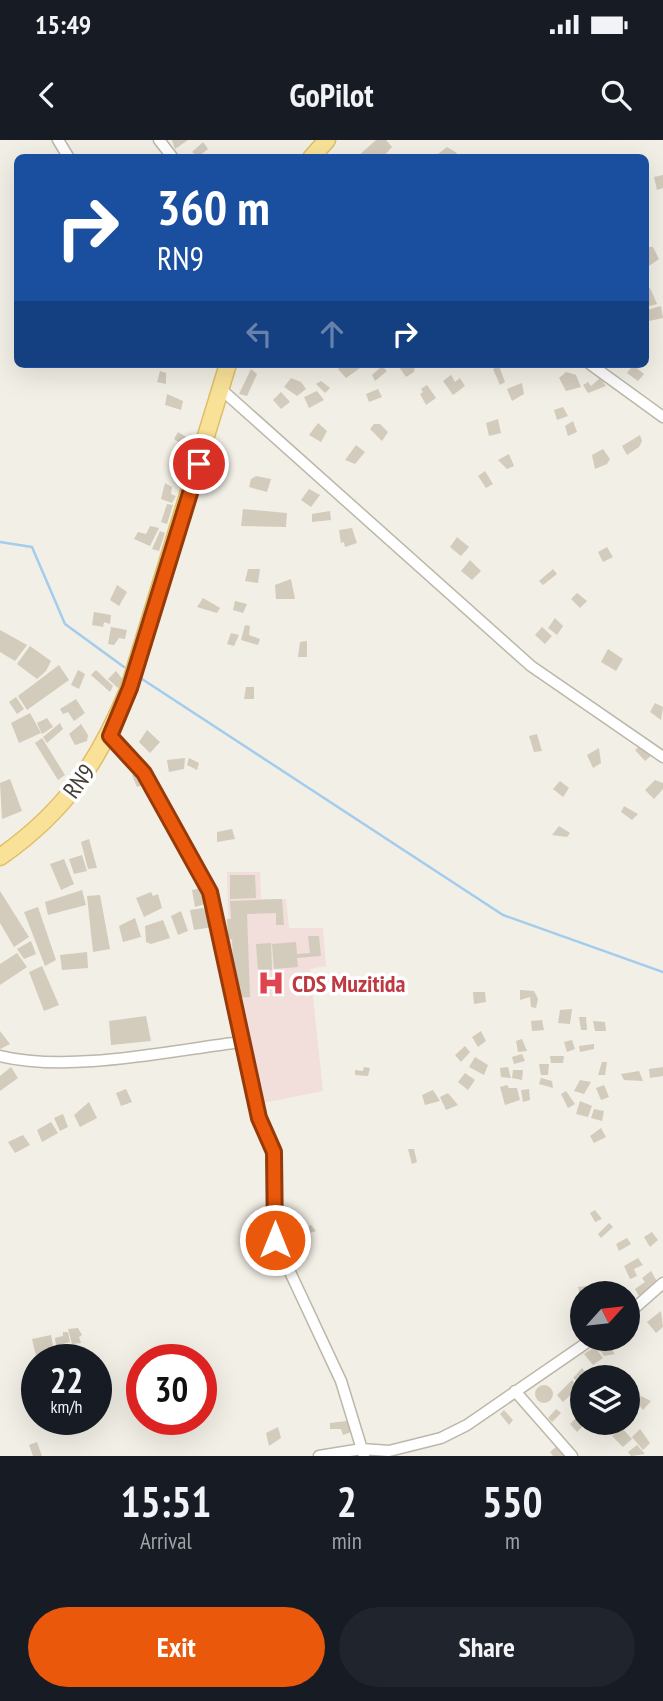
<!DOCTYPE html>
<html lang="en">
<head>
<meta charset="utf-8">
<style>
  body { margin:0; font-family:"PT Sans Narrow",sans-serif; background:#20242c; color:#f1f3f6; height:100vh; display:flex; flex-direction:column; font-size:26px; white-space:nowrap }
  * { box-sizing:border-box; margin:0 }
  p { font-size:23px; color:#9ea1a6 }
  .icon { flex:none; width:38px; height:38px; fill:none; stroke:currentColor; stroke-width:2; stroke-linecap:round; stroke-linejoin:round }
  .map { position:relative; height:1316px; overflow:hidden }
  .side { display:flex; flex-direction:column; background:#171b24; flex:1 }
  .side>* { flex:none }
  .banner { position:absolute; left:14px; top:14px; width:635px; height:214px; border-radius:10px; box-shadow:0 7px 28px #0002; background:#1a4fa0; color:#fff; overflow:hidden }
  .needle { width:46px; rotate:63deg }
  .controls { position:absolute; left:570px; top:1141px; display:grid; gap:14px }
  .controls a { display:grid; place-items:center; width:70px; height:70px; border-radius:50%; background:#171b24; box-shadow:0 7px 28px #0002; font-size:35px }
  .speed { position:absolute; left:21px; top:1204px; display:flex; gap:14px; font-size:35px; font-weight:700; text-align:center }
  .speed>* { display:grid; place-content:center; width:91px; height:91px; border-radius:50%; background:#171b24; box-shadow:0 7px 28px #0002; line-height:1 }
  .speed small { font-size:18px; font-weight:400 }
  .speed .limit { border:10px solid #d22; background:#fff; color:#111 }
  .pin { position:absolute; display:grid; place-items:center; width:60px; height:60px; color:#fff; margin:-30px; border:4px solid #fff; border-radius:50%; box-shadow:0 2px 7px #0007 }
  .me { position:absolute; width:77px; margin:-38px; rotate:0deg; stroke-linejoin:round; filter:drop-shadow(0 0 5px #0008) }
  .turn { display:flex; align-items:center; gap:24px; height:147px; padding:0 28px; font-size:32px }
  .turn .icon { width:91px; height:91px; stroke-width:2.5 }
  .turn b { display:block; font-size:49px; line-height:60px }
  .lanes { display:flex; align-items:center; height:66px; padding:0 28px; background:#0003; justify-content:center; gap:35px; direction:ltr }
  .lanes .off { opacity:.35 }
  .eta { display:flex; justify-content:space-evenly; align-items:center; height:119px; text-align:center }
  .eta b { font-size:42px; font-weight:700; line-height:49px }
  .button { display:flex; gap:14px; margin-top:auto; padding:14px 28px }
  .button a { flex:1; height:80px; border-radius:42px; background:#ea580c; color:#fff; font-size:28px; font-weight:700; line-height:80px; text-align:center }
  .button a+a { background:#20242c; color:#f1f3f6 }
  .status { display:flex; justify-content:space-between; align-items:center; height:49px; padding:0 35px; background:#171b24; direction:ltr }
  .status svg { height:19px; fill:currentColor }
  header { display:flex; justify-content:space-between; align-items:center; height:91px; padding:0 28px; background:#171b24; font-size:32px; font-weight:700 }
  .map>svg:first-child { display:block }
  .medical { fill:#f2deda }
  .lines { fill:none; stroke-linecap:round; stroke-linejoin:round }
  .stream { stroke:#a4cced; stroke-width:2.5 }
  .building { fill:#d3cbbc }
  .minor-casing { stroke:#bdb7a9; stroke-width:13 }
  .primary-casing { stroke:#debf68; stroke-width:19 }
  .minor { stroke:#fff; stroke-width:10 }
  .primary { stroke:#f9e298; stroke-width:16 }
  .route-casing { stroke:#983908; stroke-width:18 }
  .route { stroke:#ea580c; stroke-width:12 }
  .labels { text-anchor:middle; dominant-baseline:central; stroke-width:7; stroke-linejoin:round; paint-order:stroke }
  .street-label { font-size:24px; fill:#453f36; stroke:#fff }
  .health-label { font-size:24px; font-weight:bold; fill:#be3a42; stroke:#fff; text-anchor:start }
</style>
</head>
<body>
<div class="status"><b>15:49</b><svg viewBox="0 0 49 12"><path d="M0 12V9h3v3zM5 12V6h3v6zM10 12V3h3v9zM15 12V0h3v12zM26 1h20v11H26zM47 4h2v5h-2z"/></svg></div>
<header><svg class="icon" aria-label="back" viewBox="0 0 24 24"><path d="M15 5l-7 7 7 7"/></svg>GoPilot<svg class="icon" aria-label="search" viewBox="0 0 24 24"><circle cx="10" cy="10" r="6"/><path d="M15 15l6 6"/></svg></header>
<div class="map">
<svg width="663" height="1316" viewBox="0 0 663 1316">
  <rect width="100%" height="100%" fill="#f2efe6"/>
  <path class="medical" d="M227,732H260L261,759H286L289,788H323L326,826L310,829L323,951L248,966L231,857Z"/>
  <g class="lines">
    <path class="stream" d="M0,402L32,407L65,484L124,527
      M142,539L503,775L663,832"/>
  </g>
  <path class="building" d="M172,0H188L175,9Z
    M376,0H386L392,7L382,18H356Z
    M203,2L208,9L198,17L192,12Z
    M447,7L457,13L451,18H433Z
    M663,35V48L657,50L654,37Z
    M646,107H653L659,119L646,128Z
    M650,148L657,164L646,167V149Z
    M661,166L663,178L649,181L647,170Z
    M347,224H357L360,228L346,238L338,229Z
    M397,224H415L414,232L406,237Z
    M633,225L644,234L638,241L627,233Z
    M382,226L387,231L375,241L372,235Z
    M499,226L505,242L500,245L493,229Z
    M251,229L257,234L247,256L239,254Z
    M160,231L166,233V244L157,242Z
    M566,232L576,235L581,247L566,251L559,238Z
    M451,235L455,242L460,238L465,246L453,255L443,241Z
    M291,238L301,242L306,249L297,256L284,247Z
    M600,238L606,246L588,253L583,245L588,242L591,246Z
    M321,241L330,248L325,253L316,244Z
    M522,243L524,254L512,261L507,249Z
    M427,245L436,258L426,265L420,254L423,252L421,249Z
    M378,249L382,257L369,262L366,254Z
    M317,251L324,260L309,268L304,257Z
    M281,252L290,262L281,269L273,260Z
    M167,254L183,261L181,270L165,265Z
    M563,267L568,276L557,280L554,270Z
    M498,279L501,293L489,296L486,283Z
    M573,281L577,292L568,296L565,286Z
    M318,283L327,291L321,302L309,295Z
    M374,284H380L388,292L382,301L370,289Z
    M178,292L191,300L185,307L174,299Z
    M640,295L642,301L639,307L627,315L622,306Z
    M356,305L365,312L355,324L345,320Z
    M603,309L610,319L607,324L595,329L592,315Z
    M509,314L514,326L507,329L498,320Z
    M485,331L493,344L486,348L478,336Z
    M256,336L271,339L267,352L249,347L251,339Z
    M165,343L172,347L171,354L176,356L172,363L161,359Z
    M309,349L320,355L311,367L301,360Z
    M167,364L173,365L167,384L161,382Z
    M243,369L287,373L286,387L241,386Z
    M330,371L331,380L312,382V374Z
    M150,386L159,388L150,406L134,399L138,392L146,394Z
    M352,388L357,403L345,407L344,402L341,403L339,390Z
    M160,391L165,393L159,411L152,409Z
    M457,397L469,407L461,416L450,407Z
    M607,407L613,417L603,422L598,412Z
    M470,420L481,431L472,440L461,431Z
    M248,429H260L258,443L245,441Z
    M553,429L557,434L543,445L539,441Z
    M291,439L295,459H276L275,445Z
    M117,445L127,452L119,466L110,460Z
    M577,453L587,461L580,468L571,459Z
    M203,458L220,468L217,473L197,467Z
    M235,461L247,464L243,473L233,470Z
    M94,472L111,475L110,484L104,482L103,487L92,485Z
    M555,478L563,486L557,495L548,488Z
    M245,485L250,486L249,495L260,499L258,505L241,500Z
    M111,487L127,490L125,499L119,498L114,505L108,504Z
    M542,487L552,496L545,504L535,495Z
    M0,490L27,505L15,521L0,512Z
    M231,493L239,495L234,506L227,504Z
    M307,501V517H298L300,502Z
    M30,506L51,521L46,531L37,539L17,524Z
    M608,509L623,519L616,531L601,522Z
    M59,525L69,540L27,570L18,556Z
    M78,530L85,534L79,549L71,545Z
    M96,530L113,546L110,552L91,535Z
    M116,531L124,541L118,548L108,539Z
    M246,547H254V559H244Z
    M16,557L24,569L17,574L9,562Z
    M76,559L85,573L74,581L68,572L63,574L60,569Z
    M655,563L663,567L661,580L650,572Z
    M30,573L41,593L19,603L11,583Z
    M47,578L53,587L42,594L37,583Z
    M60,583L63,589L47,603L43,597Z
    M81,584L88,595L87,601L75,605L69,594Z
    M147,590L160,602L150,613L139,602Z
    M537,594L542,611L534,612L529,596Z
    M42,598L65,635L58,640L35,603Z
    M641,605L653,614L645,621L635,610Z
    M599,608L601,623L593,628L587,615Z
    M185,618L184,629L169,632L167,620Z
    M189,618L199,623L197,630L187,625Z
    M136,629L148,643L137,647L132,635L136,633Z
    M10,639L22,671L2,679L0,643Z
    M655,640L663,643V649L654,659L645,650Z
    M560,641L569,648L563,657L553,649Z
    M624,666L638,674L632,680L621,672Z
    M559,686L570,693L567,697L552,695Z
    M232,689L235,699L217,702V692Z
    M89,699L97,728L88,729L81,702Z
    M82,715L87,731L74,734L69,719Z
    M64,719L74,744L61,750L50,724Z
    M230,735H255L256,758L230,759Z
    M205,747L212,762L195,767L192,750Z
    M82,750L86,765L48,775L45,762Z
    M0,751L29,797L14,807L0,783Z
    M151,752L153,756L158,754L162,768L144,777L136,758Z
    M100,755L110,809L93,812L87,756Z
    M282,759L284,785H276V773L247,774L250,857L235,858L232,799H228L227,779H231L230,761Z
    M38,767L56,820L45,826L24,772Z
    M203,768L209,776L212,787L194,790L190,770Z
    M181,771L188,791L178,795L171,776Z
    M135,778L141,797L123,802L119,786Z
    M163,780L170,798L151,804L146,802L145,786Z
    M308,796H319L321,816L297,818L298,827L274,829L272,804L296,802L297,814L310,813Z
    M31,801L36,814L24,819L17,809Z
    M271,803L272,830L258,831L256,804Z
    M87,812L88,828L62,830L60,815Z
    M17,813L27,827L0,845V824Z
    M42,826L59,865L44,871L29,832Z
    M520,850L534,851L538,859L536,868L531,867L530,857L520,860Z
    M473,852H485L486,862L474,864Z
    M572,869L570,884L558,883L560,870Z
    M146,876L151,901L111,905L109,881Z
    M579,877H586L587,890H581Z
    M542,880L544,890L532,891L531,881Z
    M593,881L605,882L606,891H595Z
    M0,891L10,904L0,909Z
    M481,891L486,901L478,907L472,897Z
    M522,899L527,911L518,912L516,901Z
    M572,900L575,909L567,912L564,902Z
    M594,904V909L580,912L579,906Z
    M465,906L470,912L461,922L455,915Z
    M522,914L525,921L514,924L512,917Z
    M550,916H564L563,923H551Z
    M475,917L488,925L484,935L469,927Z
    M602,922H607L605,935H598Z
    M539,924H549L548,935H541Z
    M11,927L18,938L0,951V936Z
    M364,927L370,928L368,936L355,935V930L363,931Z
    M508,927L511,938L501,937L500,928Z
    M663,927V936L650,938L649,929Z
    M513,930H523L522,940L512,938Z
    M639,931L643,941L624,940L621,934Z
    M465,933L475,940L468,950L458,942Z
    M541,938L552,941L553,948L539,944Z
    M580,940L591,942L584,954L574,951Z
    M507,945L509,948H517L520,960L505,965L500,947Z
    M604,945L609,957L601,960L596,948Z
    M126,949L132,962L121,966L116,953Z
    M529,949L530,960L523,962L521,950Z
    M433,950L440,961L425,965L422,955Z
    M566,951L575,964L568,968L561,954Z
    M448,953L458,965L446,970L440,957Z
    M580,961L592,966L588,977L576,974Z
    M89,962L97,978L80,987L74,975Z
    M594,969L604,971L602,981L591,978Z
    M63,974L68,987L60,991L54,978Z
    M51,982L58,993L42,1002L37,990Z
    M601,988L606,997L594,1003L590,996Z
    M23,995L30,1005L15,1013L8,1002Z
    M408,1009H414L417,1022L412,1024Z
    M595,1070L602,1079L595,1082L590,1073Z
    M609,1083L613,1087L601,1098L598,1094Z
    M311,1085L316,1091L282,1102V1094Z
    M652,1092L658,1100L650,1107L644,1097Z
    M627,1098L631,1104L619,1111L616,1104Z
    M638,1118L643,1125L634,1129L637,1136L630,1139L624,1126Z
    M651,1131L658,1143L639,1156L635,1149L645,1142L642,1138Z
    M588,1146L590,1153H583L582,1162L578,1147Z
    M661,1171L663,1187L656,1193L647,1182Z
    M78,1188L82,1195L79,1197L81,1203L72,1204L68,1189Z
    M63,1192H68L70,1202L56,1206L55,1198L63,1196Z
    M51,1195L55,1216L51,1217L49,1212L37,1220L32,1199Z
    M605,1201L615,1214L604,1216L597,1206Z
    M595,1207L603,1218L593,1225L584,1214Z
    M582,1228L587,1234L579,1242L573,1238Z
    M572,1240L579,1247L563,1262L557,1255Z
    M535 1254a9 9 0 1 1 18 0a9 9 0 1 1-18 0Z
    M641,1256L651,1261L643,1270L636,1261Z
    M556,1269L561,1273L552,1282L548,1278Z
    M504,1270L513,1280L509,1285L500,1274Z
    M577,1277L585,1284L577,1292L570,1284Z
    M46,1279H62L64,1285L49,1289Z
    M347,1281L351,1292L343,1295L341,1289H330V1283Z
    M278,1287L281,1298L269,1306L266,1293Z
    M622,1288L632,1299L623,1307L612,1296Z
    M640,1289L650,1303L643,1310L632,1297Z
    M37,1302L42,1316H33L29,1305Z
    M559,1304L570,1316H553L550,1312Z
    M637,1305L645,1314L631,1316L628,1312Z"/>
  <g class="lines">
    <defs>
      <path id="minor" d="M58,0L69,18
        M159,0L173,18
        M590,224L663,277
        M222,250L531,526L663,617
        M109,596L144,633L210,753L259,978L274,1012L275,1100L341,1241L364,1316
        M0,916C70,933 168,911 241,902
        M628,1174L663,1143
        M515,1251L572,1316
        M319,1316L362,1309L389,1311L441,1298L467,1285L592,1199"/>
      <path id="primary" d="M311,18L327,0
        M0,717C66,671 99,621 129,548L228,224"/>
    </defs>
    <use href="#minor" class="minor-casing"/>
    <use href="#primary" class="primary-casing"/>
    <use href="#minor" class="minor"/>
    <use href="#primary" class="primary"/>
  </g>
  <g class="lines">
    <defs>
      <path id="route" d="M199,324L130,548L110,596L144,633L210,752L259,978L274,1012L275,1100"/>
    </defs>
    <use href="#route" class="route-casing"/>
    <use href="#route" class="route"/>
  </g>
  <defs>
    <symbol id="hospital-bare" viewBox="-9 -9 18 18"><path d="M-5-5h3v3.5h4V-5h3V5h-3V1.5h-4V5h-3Z" fill="#e0444e" stroke="#fff" stroke-width="2.5" paint-order="stroke"/></symbol>
  </defs>
  <g fill-rule="evenodd">
    <use href="#hospital-bare" x="252" y="824" width="38" height="38"/>
  </g>
  <g class="labels">
    <g class="street-label">
      <text transform="translate(79 641) rotate(-53)">RN9</text>
    </g>
    <g class="health-label">
      <text x="292" y="843">CDS Muzitida</text>
    </g>
  </g>
</svg>
<div class="controls">
<a><svg class="needle" viewBox="-14 -14 28 28"><path d="M0-13l5 13h-10z" fill="#e53935"/><path d="M0 13l5-13h-10z" fill="#9ea1a6"/></svg></a>
<a><svg class="icon" aria-label="layers" viewBox="0 0 24 24"><path d="M12 4l9 5-9 5-9-5zM3 14l9 5 9-5"/></svg></a>
</div>
<div class="speed"><div>22<small>km/h</small></div><div class="limit">30</div></div>
<div class="pin" style="left:199px;top:324px;background:#d93025"><svg class="icon" aria-label="arrive" viewBox="0 0 24 24"><path d="M6 21V4h12l-3 4 3 4H6"/></svg></div>
<svg class="me" style="left:275px;top:1100px" viewBox="-20 -20 40 40"><circle r="17" fill="#ea580c" stroke="#fff" stroke-width="3"/><path d="M0-11L8 9 0 5-8 9z" fill="#fff"/></svg>
<div class="banner">
<div class="turn"><svg class="icon" aria-label="right" viewBox="0 0 24 24"><path d="M7 20v-9h11M14 6l5 5-5 5"/></svg><div><b>360 m</b>RN9</div></div>
<div class="lanes"><svg class="icon off" aria-label="left" viewBox="0 0 24 24"><path d="M17 20v-9H6M10 6l-5 5 5 5"/></svg><svg class="icon off" aria-label="ahead" viewBox="0 0 24 24"><path d="M12 20V5M6 11l6-6 6 6"/></svg><svg class="icon" aria-label="right" viewBox="0 0 24 24"><path d="M7 20v-9h11M14 6l5 5-5 5"/></svg></div>
</div>
</div>
<section class="side">
<div class="eta">
<div><b>15:51</b><p>Arrival</p></div>
<div><b>2</b><p>min</p></div>
<div><b>550</b><p>m</p></div>
</div>
<div class="button"><a>Exit</a><a>Share</a></div>
</section>
</body>
</html>
